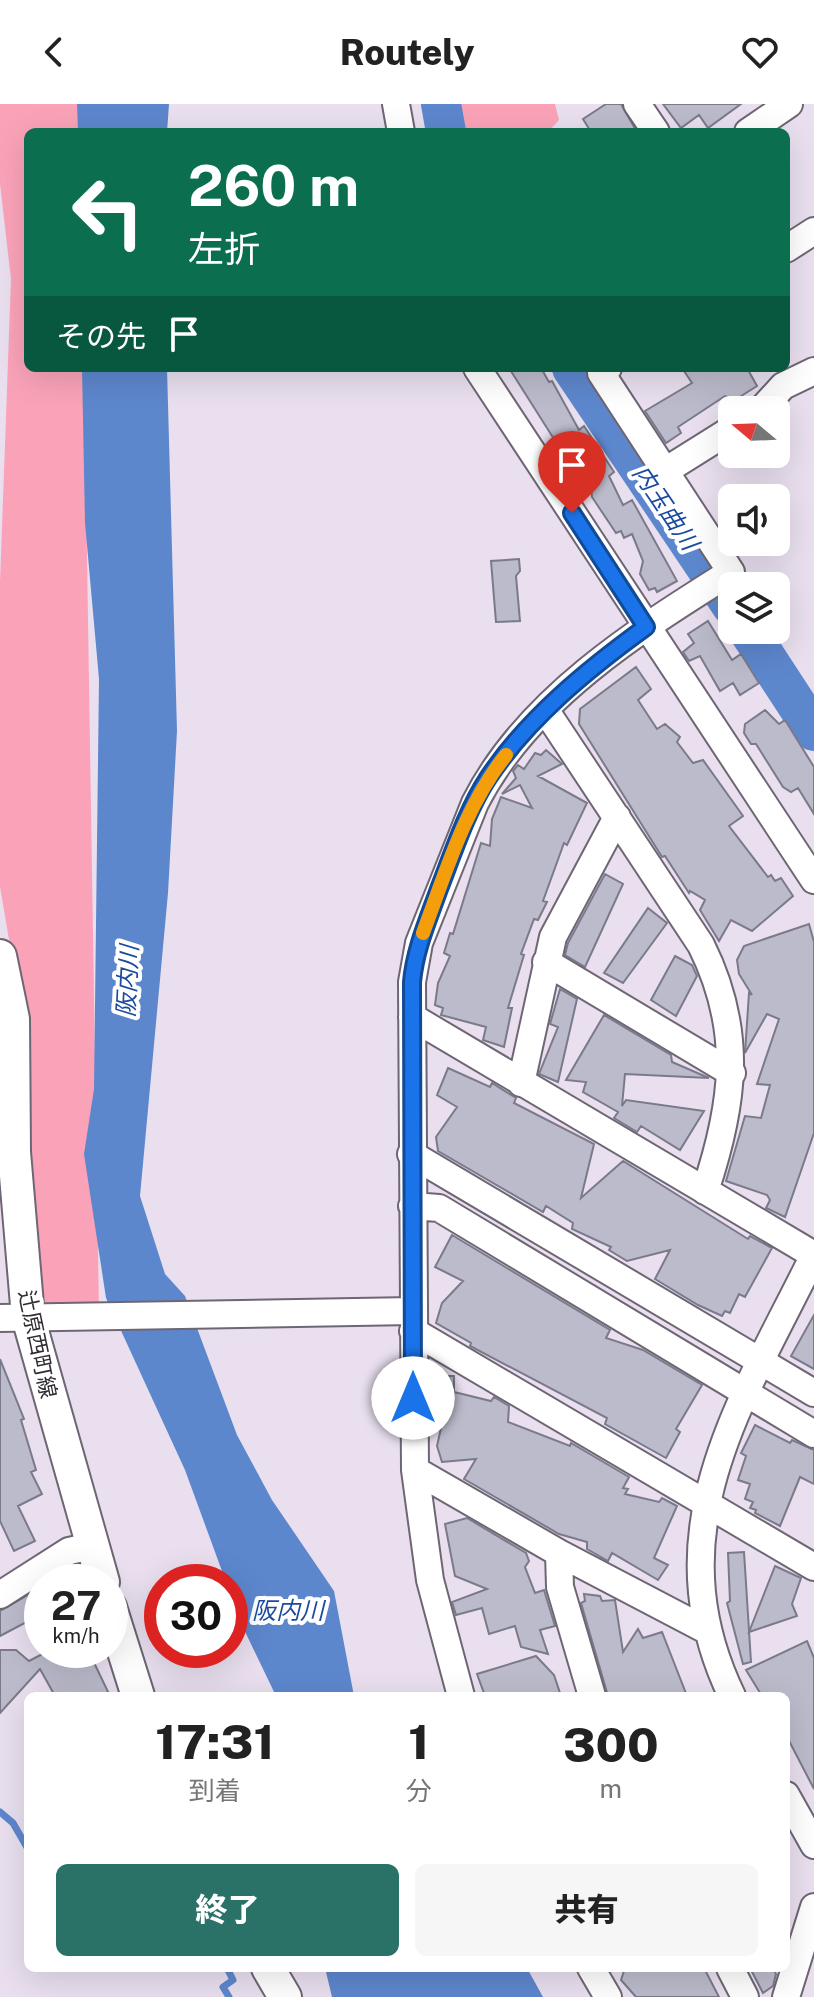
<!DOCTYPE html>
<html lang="ja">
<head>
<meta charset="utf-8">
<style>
  body { margin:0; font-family:"Public Sans","Noto Sans JP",sans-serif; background:#f6f6f6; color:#222; height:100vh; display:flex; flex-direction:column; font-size:30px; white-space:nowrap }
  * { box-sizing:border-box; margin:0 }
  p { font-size:26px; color:#767676 }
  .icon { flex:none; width:44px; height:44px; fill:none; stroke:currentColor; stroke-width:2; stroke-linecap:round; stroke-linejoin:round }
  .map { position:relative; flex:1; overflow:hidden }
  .details { position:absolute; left:24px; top:1588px; width:766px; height:280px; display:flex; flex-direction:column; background:#fff; border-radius:12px; box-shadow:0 8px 32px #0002 }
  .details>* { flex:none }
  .banner { position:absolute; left:24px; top:24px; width:766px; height:244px; border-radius:12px; box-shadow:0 8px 32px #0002; background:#0b6e4f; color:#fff; overflow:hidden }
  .needle { width:52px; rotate:289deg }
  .controls { position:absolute; left:718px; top:292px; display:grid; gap:16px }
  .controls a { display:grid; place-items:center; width:72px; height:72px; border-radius:12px; background:#fff; box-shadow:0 8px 32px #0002; font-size:40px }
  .speed { position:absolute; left:24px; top:1460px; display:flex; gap:16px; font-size:40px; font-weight:700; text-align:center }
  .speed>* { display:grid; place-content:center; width:104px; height:104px; border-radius:50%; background:#fff; box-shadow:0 8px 32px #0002; line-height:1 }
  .speed small { font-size:20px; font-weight:400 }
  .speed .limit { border:12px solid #d22; background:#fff; color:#111 }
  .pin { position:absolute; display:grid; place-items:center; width:68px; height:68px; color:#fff; margin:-82px -34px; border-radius:50% 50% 50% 0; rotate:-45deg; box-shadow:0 0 8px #0007 }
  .pin .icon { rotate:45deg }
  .me { position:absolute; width:88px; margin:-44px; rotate:0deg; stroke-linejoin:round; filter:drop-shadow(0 0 6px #0008) }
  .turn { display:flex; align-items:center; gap:28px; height:168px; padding:0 32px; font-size:36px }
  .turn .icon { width:104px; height:104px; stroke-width:2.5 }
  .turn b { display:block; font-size:56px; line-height:68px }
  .then { display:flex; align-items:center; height:76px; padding:0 32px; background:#0003; gap:16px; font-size:30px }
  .eta { display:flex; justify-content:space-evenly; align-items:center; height:136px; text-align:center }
  .eta b { font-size:48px; font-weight:800; line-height:56px }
  .button { display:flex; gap:16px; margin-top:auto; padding:16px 32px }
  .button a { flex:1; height:92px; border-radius:12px; background:#2a7168; color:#fff; font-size:32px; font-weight:800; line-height:92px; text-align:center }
  .button a+a { background:#f6f6f6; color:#222 }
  header { display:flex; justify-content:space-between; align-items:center; height:104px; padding:0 32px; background:#fff; font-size:36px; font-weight:800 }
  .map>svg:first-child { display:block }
  .green { fill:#faa3b8 }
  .water { fill:#5d87cd }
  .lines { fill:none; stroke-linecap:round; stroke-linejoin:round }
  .stream { stroke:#5d87cd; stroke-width:7 }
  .river { stroke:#5d87cd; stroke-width:40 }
  .building { fill:#bbc; stroke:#7a7a8a; stroke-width:2 }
  .minor-casing { stroke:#6f6674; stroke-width:30 }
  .major-casing { stroke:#6f6674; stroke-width:36 }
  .minor { stroke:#fff; stroke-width:26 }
  .major { stroke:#fff; stroke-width:32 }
  .route-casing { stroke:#114b97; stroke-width:20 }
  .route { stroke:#1a73e8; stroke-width:14 }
  .slow { stroke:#f59e0b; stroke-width:14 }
  .labels { text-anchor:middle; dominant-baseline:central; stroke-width:8; stroke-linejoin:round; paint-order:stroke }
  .street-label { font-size:22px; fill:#312d33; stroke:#fff }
  .water-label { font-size:24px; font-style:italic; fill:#1a4b9f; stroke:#fff }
</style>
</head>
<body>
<header><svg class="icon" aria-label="back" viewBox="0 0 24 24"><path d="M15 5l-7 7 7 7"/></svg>Routely<svg class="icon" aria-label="heart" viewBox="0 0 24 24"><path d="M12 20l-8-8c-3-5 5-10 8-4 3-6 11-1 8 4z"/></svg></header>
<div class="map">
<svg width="814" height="1893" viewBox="0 0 814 1893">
  <rect width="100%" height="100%" fill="#e9dfef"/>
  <path class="green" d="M0,0H80L81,28H28V264H84L99,1209L47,1208L43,1200L27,1059L13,859L0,783V478L11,175L0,80Z
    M427,0H555L559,16L548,28H431Z"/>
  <path class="water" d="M77,0H169L167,28H78Z
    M82,264H167L177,627L168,789L140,1092L165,1170L185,1192L237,1331L272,1396L334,1487L354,1592H276L239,1515L230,1478H226L185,1366L106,1194L84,1050L94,985L99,575L85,419Z
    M325,1864H527L543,1893H332Z"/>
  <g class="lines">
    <path class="stream" d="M0,1708L13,1719L28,1745
      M227,1864L233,1876L223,1883L229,1893"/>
    <path class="river" d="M441,0L446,28
      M572,264L732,502
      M748,526L814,627"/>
  </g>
  <path class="building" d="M606,0H621L637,28H591L583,15Z
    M663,0H741L708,24L699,11L681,24Z
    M509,264H541L549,278L552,277L579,326L584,322L614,368L609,372L623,401L632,396L677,477L657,488L655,484L649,486L640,470L643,457L632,430L624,434L621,427L616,429L592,393L588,352L571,362Z
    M682,264H747L757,282L735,296L725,292L678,323L681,329L666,339L645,307L692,279Z
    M519,455L520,467L516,472L520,517L496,518L491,457Z
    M708,517L732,556L741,550L759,579L740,591L733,579L720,587L700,552L689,557L683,548L694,539L688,530Z
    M636,563L651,585L638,596L657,625L665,620L680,633L677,638L693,659L703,656L743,712L729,722L768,773L771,771L775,777L781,774L793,792L752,827L731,816L719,837L700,806L705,796L690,787L689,789L665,752L662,753L579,620L580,605Z
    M765,606L779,620L785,616L814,663V710L798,684L791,688L783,683L756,640H751L744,629L745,620Z
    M546,646L562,660L538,672L587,699L567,741L564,739L543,797L547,798L538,816L534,815L521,850L524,851L508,904H512L504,943L483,936L486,923L441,911L443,904L435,901L438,879L450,852L444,849L450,829L453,830L481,739L490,742L492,715L501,693L532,704L520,681L502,690L516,674L513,667L518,661L524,665L535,649L541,651Z
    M605,770L623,780L585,863L565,851L568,839Z
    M648,804L667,819L623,879L604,869Z
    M809,820L814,838V1029L785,1113L766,1104L770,1096L767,1091L726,1077L745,1012L761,1014L770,981L757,980L779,915L767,910L745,949L749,889L752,891L739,870L737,856L744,842Z
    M675,852L692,861L697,872L676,912L651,896Z
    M560,885L577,895L558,978L539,970L558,923L550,920Z
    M604,911L671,951L672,958L709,974L625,970L622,1002L626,996L704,1007L680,1046L641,1022L637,1028L614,1014L618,1008L583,988L586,978L566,976Z
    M448,964L490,983L492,979L516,994L514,999L594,1040L581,1094L623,1057L748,1135L750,1132L772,1144L745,1193L739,1190L730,1209L725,1207L722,1212L698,1201L655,1175L670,1146L627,1157L609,1146L611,1143L572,1125L573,1119L546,1102L543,1108L438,1047L436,1033L457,1003L437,991Z
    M452,1131L610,1226L606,1234L643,1246L702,1281L676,1325L680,1328L666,1354L605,1320L607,1314L470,1242L471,1239L436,1219L442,1199L463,1177L435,1163Z
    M814,1211V1265L791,1252Z
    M0,1255L24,1315L21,1316L36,1366L31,1368L42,1390L18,1402L35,1437L14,1447L0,1417Z
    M436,1272H454V1288L491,1297L494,1293L509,1302L508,1318L570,1342L571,1339L629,1373L623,1384L628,1385L625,1390L659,1398L662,1394L677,1402L654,1454L668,1461L658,1476L612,1449L608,1457L587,1445V1438L559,1430L464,1375L476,1355L442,1358L437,1342L445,1306L436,1305Z
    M755,1321L790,1339L792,1336L814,1346V1380L800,1373L780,1422L755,1409L756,1406L750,1404L753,1398L745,1395L750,1380L738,1376L746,1352L741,1349Z
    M467,1414L526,1449L529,1457L525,1463L535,1489L544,1486L555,1522L540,1526L548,1550L521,1543L515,1522L489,1530L482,1504L456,1511L452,1498L487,1485L455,1472L445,1420Z
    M744,1448L751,1558L743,1560L727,1499L730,1497L728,1449Z
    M775,1462L801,1474L792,1500L797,1512L749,1528Z
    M42,1483V1510L0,1532V1507Z
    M584,1490L600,1492L602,1497L615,1496L623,1548L638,1525L643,1534L662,1528L687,1592H608L581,1499L585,1497Z
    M807,1537L814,1554V1685L786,1631V1592H762L746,1566Z
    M0,1546H16L29,1557L50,1546H88L110,1592H55L40,1565L0,1609Z
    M536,1552L554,1571L561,1592H485L477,1570Z
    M625,1864H704L719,1893H636L621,1876Z
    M750,1864H773L776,1870L773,1882L763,1889Z"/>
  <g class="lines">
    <defs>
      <path id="minor" d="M396,0L401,28
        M637,0L656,28
        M748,28L789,0
        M786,145L814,127
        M477,264L814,776
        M761,306L783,282L814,267
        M665,367L732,325
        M546,607L701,841C744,927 734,1000 705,1087
        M546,858L732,969
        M412,913L814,1151
        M521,979L553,833L617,713
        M411,1050L814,1289
        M412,1102L439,1104L814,1330
        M0,1214L413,1207
        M413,1227L814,1463
        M415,1366L559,1449L560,1483L592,1592
        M559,1449L706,1526
        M0,1491L69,1447L92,1442
        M461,1592L430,1476L415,1366L412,878L419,839L475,699C527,596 637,527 731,468L601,269L608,264
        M732,1592C652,1426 742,1298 814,1151
        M786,1691L814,1741
        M591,1864L608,1893
        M730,1864L745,1893
        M786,1893L814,1803"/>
      <path id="major" d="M0,852L13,915L14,1048L28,1213L103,1478
        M110,1503L138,1592
        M268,1864L285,1893"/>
    </defs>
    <use href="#minor" class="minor-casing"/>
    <use href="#major" class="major-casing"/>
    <use href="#minor" class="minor"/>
    <use href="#major" class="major"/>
  </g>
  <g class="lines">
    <defs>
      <path id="route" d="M413,1294L412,878C415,845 428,816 439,785C453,749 467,706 488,674C528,614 588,565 646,523L572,409"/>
    </defs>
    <use href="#route" class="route-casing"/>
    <use href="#route" class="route"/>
    <path class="slow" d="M423,829C446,768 465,702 506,651"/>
  </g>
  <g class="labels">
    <g class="street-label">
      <text transform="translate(38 1240) rotate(78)">辻原西町線</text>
    </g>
    <g class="water-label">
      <text transform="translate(666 403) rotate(56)">内玉曲川</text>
      <text transform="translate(127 877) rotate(-87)">阪内川</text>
      <text x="288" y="1506">阪内川</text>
    </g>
  </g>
</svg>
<div class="controls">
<a><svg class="needle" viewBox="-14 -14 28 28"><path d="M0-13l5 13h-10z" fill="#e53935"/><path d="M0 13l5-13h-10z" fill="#767676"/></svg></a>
<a><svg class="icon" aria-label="sound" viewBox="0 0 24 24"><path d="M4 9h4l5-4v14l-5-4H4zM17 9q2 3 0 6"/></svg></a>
<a><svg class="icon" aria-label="layers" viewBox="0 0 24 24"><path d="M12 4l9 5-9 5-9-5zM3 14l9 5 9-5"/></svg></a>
</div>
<div class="speed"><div>27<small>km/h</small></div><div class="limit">30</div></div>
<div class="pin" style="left:572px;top:409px;background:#d93025"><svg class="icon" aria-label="arrive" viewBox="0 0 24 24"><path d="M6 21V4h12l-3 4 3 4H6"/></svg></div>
<svg class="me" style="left:413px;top:1294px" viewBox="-20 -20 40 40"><circle r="19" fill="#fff"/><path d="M0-13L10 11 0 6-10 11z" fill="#1a73e8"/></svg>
<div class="banner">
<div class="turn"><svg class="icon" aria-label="left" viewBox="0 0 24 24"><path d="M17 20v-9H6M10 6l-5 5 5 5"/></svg><div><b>260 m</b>左折</div></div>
<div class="then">その先<svg class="icon" aria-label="arrive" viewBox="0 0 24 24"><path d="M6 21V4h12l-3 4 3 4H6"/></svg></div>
</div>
<section class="details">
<div class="eta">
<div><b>17:31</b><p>到着</p></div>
<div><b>1</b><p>分</p></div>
<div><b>300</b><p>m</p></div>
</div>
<div class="button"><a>終了</a><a>共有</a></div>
</section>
</div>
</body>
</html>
